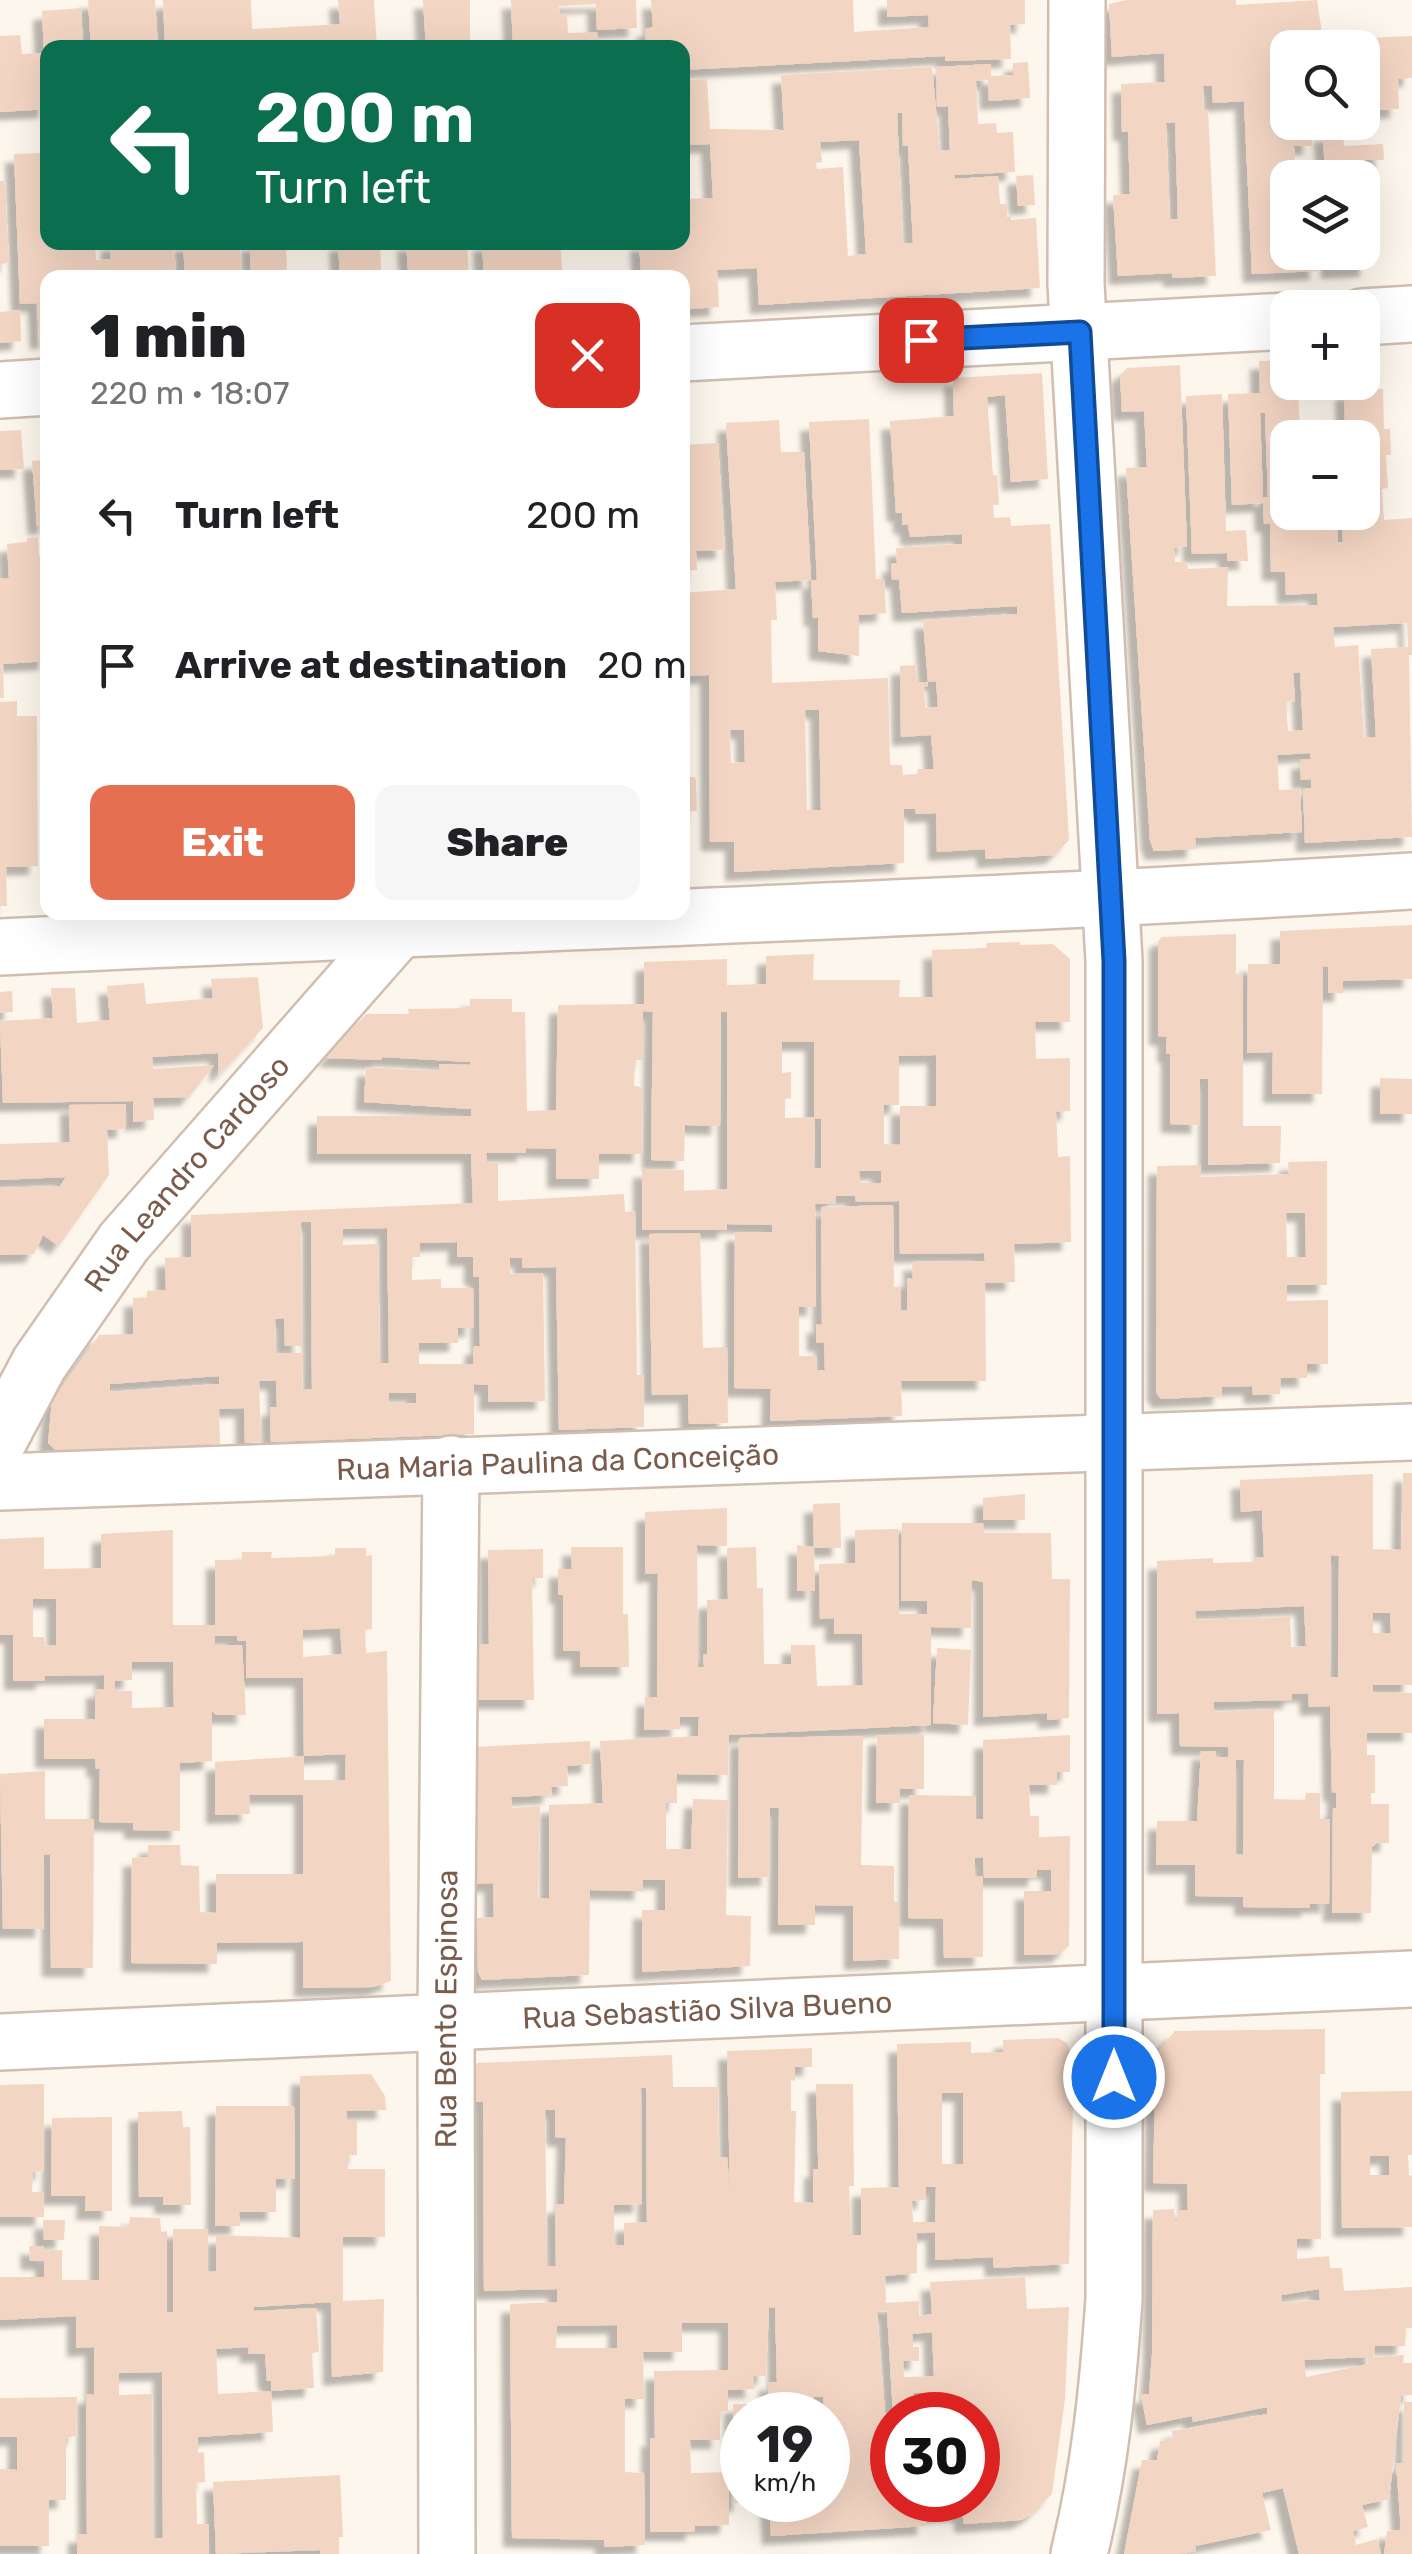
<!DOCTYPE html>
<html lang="en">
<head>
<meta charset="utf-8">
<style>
  body { margin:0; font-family:Rubik,sans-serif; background:#f6f6f6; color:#202124; height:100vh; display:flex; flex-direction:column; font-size:38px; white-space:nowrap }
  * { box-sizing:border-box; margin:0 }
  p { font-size:32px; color:#757577 }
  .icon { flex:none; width:55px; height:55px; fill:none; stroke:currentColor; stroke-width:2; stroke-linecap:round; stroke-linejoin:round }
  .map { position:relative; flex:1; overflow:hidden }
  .drawer { position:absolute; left:40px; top:270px; width:650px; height:650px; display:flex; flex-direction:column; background:#fff; border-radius:20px; box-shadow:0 10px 40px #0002 }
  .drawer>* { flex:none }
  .hud { position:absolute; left:40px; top:40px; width:650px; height:210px; border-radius:20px; box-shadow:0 10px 40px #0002; background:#0b6e4f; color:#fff; overflow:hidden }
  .tools { position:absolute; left:1270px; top:30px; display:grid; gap:20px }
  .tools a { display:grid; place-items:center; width:110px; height:110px; border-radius:20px; background:#fff; box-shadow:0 10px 40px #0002; font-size:50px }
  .speed { position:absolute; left:720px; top:2392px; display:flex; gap:20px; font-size:50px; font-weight:700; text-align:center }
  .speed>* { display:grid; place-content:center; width:130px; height:130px; border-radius:50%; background:#fff; box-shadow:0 10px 40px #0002; line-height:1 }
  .speed small { font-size:25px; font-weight:400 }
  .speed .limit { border:15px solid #d22; background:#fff; color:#111 }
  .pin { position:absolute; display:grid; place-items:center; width:85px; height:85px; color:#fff; margin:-42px; border-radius:20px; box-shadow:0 5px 15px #0006 }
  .me { position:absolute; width:110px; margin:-55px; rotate:0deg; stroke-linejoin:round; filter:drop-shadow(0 0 8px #0008) }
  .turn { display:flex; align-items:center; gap:35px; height:210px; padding:0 50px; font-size:45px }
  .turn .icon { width:130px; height:130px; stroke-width:2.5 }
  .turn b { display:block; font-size:70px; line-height:85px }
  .round { display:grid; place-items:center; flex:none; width:105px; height:105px; border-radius:20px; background:#f6f6f6 }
  .headline { display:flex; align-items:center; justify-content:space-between; height:170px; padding:0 50px }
  h1 { font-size:60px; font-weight:800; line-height:75px }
  .cta { display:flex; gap:20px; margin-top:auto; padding:20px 50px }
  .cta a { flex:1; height:115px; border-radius:20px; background:#e76f51; color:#fff; font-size:40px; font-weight:800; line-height:115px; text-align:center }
  .cta a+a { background:#f6f6f6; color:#202124 }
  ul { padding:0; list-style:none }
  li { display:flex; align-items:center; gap:30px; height:150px; padding:0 50px }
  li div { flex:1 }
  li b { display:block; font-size:38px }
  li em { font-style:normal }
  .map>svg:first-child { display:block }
  .building { fill:#f3d5c3; fill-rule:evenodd; filter:url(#shadow) }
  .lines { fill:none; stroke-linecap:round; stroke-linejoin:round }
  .street-casing { stroke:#d1beb0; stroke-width:60 }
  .street { stroke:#fff; stroke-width:55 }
  .route-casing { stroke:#114b97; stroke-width:25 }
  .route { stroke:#1a73e8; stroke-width:18 }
  .labels { text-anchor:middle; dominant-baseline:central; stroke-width:9; stroke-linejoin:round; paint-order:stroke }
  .street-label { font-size:30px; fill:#7a5c4d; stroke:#fffaf3 }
</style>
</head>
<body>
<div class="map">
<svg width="1412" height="2554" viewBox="0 0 1412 2554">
  <defs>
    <filter id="shadow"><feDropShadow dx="-9" dy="9" stdDeviation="2.5" flood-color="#0004"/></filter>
  </defs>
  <rect width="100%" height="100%" fill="#fdf6ec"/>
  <path class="building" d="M88,0H155L158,48H91Z
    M163,0H251L252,29L340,24L338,0H374L377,48H165Z
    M423,0H470V48H426Z
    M511,0H636L637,28L597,30L596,4L559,6L560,14H567L568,33L597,32L598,48H513Z
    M651,0H853L854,32L929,27L928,15L887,17V0H1025V24L1010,25L1011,59L945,61V56L682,70V48H646L645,29L653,27Z
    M1127,0H1236V5L1317,0L1323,40L1412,36V78L1398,79L1399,109L1362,111V48H1288V122H1311L1312,146H1294L1296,178H1288V252H1317L1319,271L1252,274L1244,101L1213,103L1212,86H1203L1204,110H1208L1216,276L1172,278V273L1118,276L1113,195L1130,194L1128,132H1122L1121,84L1165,82L1164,53L1112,57L1109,4ZM1175,122L1178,219H1170L1166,123Z
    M81,8L83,48H48V109L0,112V36L20,35L22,54L44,53L42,11Z
    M1028,62L1030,98L989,101L988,80L976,81L978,124L996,123L997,133L1013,132L1015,172L954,175L955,179L998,176L1000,204H1007V217L1011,216V220L1036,218L1040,288L759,305L757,268L717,270L719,307L690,309L689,282H682V278H609V274L641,273L639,242H682V199L713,198L710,144L682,145V80L707,79L710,129L784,130L781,75L932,67L940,151L950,150L948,106L937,107L936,67L991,64V76L1013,75V63ZM897,113H902L903,146H908L913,243H903ZM859,140L866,254L848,256L843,167L817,169L816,163L822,162L820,142Z
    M1343,132L1344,146L1383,144L1384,160H1365V178H1325L1323,133Z
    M43,153L44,169H48V242H95L96,260L110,259V242H174L176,278H48V340H39L37,303L20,304L14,154Z
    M1033,175L1035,205L1018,206L1016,176Z
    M0,181H5L9,263L0,264Z
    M1362,183H1366L1369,268L1330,270L1329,252H1362Z
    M183,242H240L241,278H185Z
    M250,242H286L287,278H251Z
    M338,242H380L381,270H408L406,242H467L469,278H340Z
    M482,242H560L563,278H484Z
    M20,310L21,341L0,343V312Z
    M1288,360V382H1298L1300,438H1288V512H1337L1338,542H1343L1342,512H1362V438H1339L1338,425L1345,424L1344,391L1383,389L1384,429H1390L1391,455H1386L1388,488L1382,489L1384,520L1412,518V655H1409L1412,837L1305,843L1303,788H1311V779L1301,780L1300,760L1311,759L1310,753L1277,755L1279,790L1300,789L1302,832L1195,838L1196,849L1154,851L1150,840L1126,468L1147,467L1144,411L1122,412L1120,375L1127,368L1180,365L1187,546L1174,548L1175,562H1187L1188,569L1228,567L1227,606L1318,605L1317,593L1286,595L1285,572H1271L1270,523L1264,524L1263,503L1232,505L1228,394L1260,393L1259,361ZM1260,413H1265L1268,497H1263ZM1407,623L1408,647L1371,649L1376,737H1364L1358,645L1335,647L1333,627ZM1300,672L1303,730L1288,731L1286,702L1295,701L1293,673Z
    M1042,373L1048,479L1011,482L1005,395L987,397L993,475H997L999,505H993L994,518L1010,517L1011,526L1050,524L1069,840L1055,855L986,859L985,849L937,852L936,813L916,814L915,809H904V863L734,872V842H710L709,675L682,676V593L736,589L726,423L779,420L781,452H804L811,580H817L809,422L869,419L876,579H884L886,613L859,615V656L818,651V617L813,618L811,580L775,582L777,620H771L772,683L888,678L890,765H902L903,775L917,774L918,769H934L931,735L901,737L900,666L916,665L917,682H928V686L924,687L925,708L938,707L936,681L928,682L923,620L1017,614V606L902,613L899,579L892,580L891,564L897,563L896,548L962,544V534L910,537L908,525H902V513H896L890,421L954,416L953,378ZM805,710H819L821,810H807ZM730,730H744L745,762L731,763Z
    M1222,394L1226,531L1246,530L1248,561H1227V553L1192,554L1186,396Z
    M21,430L24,469L0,470V431Z
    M718,443L725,550L696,551L697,570L682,571V445Z
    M48,460V525L37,526L32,461Z
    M38,537L39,556H48V661L3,664L4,698H0V579L9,578L7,544L27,542V538Z
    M17,701V716H37L38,866L6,867L7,906H0V702Z
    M682,744H688L690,777H695L696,782L697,811L682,812Z
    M1412,925V979L1343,981V993H1328V967L1323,966L1322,1094H1272L1273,1052L1247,1053L1248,964H1280V931Z
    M1236,934V974L1243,975V1126H1281L1280,1163L1208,1165V1079H1200V1125L1170,1124V1054H1166L1167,1037L1158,1036V941L1162,937Z
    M1020,942V945L1053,944L1070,959V1022H1035L1036,1059L1070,1058V1111L1056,1112L1058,1157L1070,1156L1071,1242L1014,1244L1015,1282L985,1283L986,1381H901L902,1416L770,1421L771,1389L734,1388L735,1232H772V1225L727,1224V1230H642V1169L684,1170V1191L727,1189V1012H721L720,1126L685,1125L684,1161L651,1160L653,1012L643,1011V1060H635L634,1086L643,1087L642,1154H599V1179H556V1149L526,1148V1153H486L487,1162L498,1163V1201L624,1194L625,1212L635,1211L637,1375H644V1427L559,1430L556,1267L523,1268L522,1258H510V1274L543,1273L545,1401L488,1402V1385L474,1384V1434L271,1442L270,1407H277L276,1381H259L261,1442L245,1443L244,1408L219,1409L220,1444L57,1451L48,1443L52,1401L99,1335L133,1334V1298H147V1291L166,1290L165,1258L191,1257V1215L473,1203L471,1154H317V1116H471V1109L364,1102L366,1067L439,1071V1064L471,1065L470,1062L382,1057L381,1060L327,1058L366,1014H409L408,1009L470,1008V999H512V1012H525L527,1111L556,1110L558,1005L644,1004V962L727,959V985L766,984V956L814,954L813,980H900L899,997H933L932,950L986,948L987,943ZM782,1042H814V1117L785,1118V1099L791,1098V1072L782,1073ZM936,1055V1106H900V1145L884,1144V1105H899V1056ZM815,1118L821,1119V1168H814ZM859,1171H881V1183H860ZM836,1196H855L856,1202L899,1201L900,1254L984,1253L985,1261L912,1262L913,1279L907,1278V1310H901V1287H894L893,1205L821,1207L822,1325L816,1324V1343L824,1342L825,1370H817L816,1356H799V1307H816L815,1204L836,1203ZM301,1222H311L312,1389H302L303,1353H276L275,1319L284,1318L285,1346H302ZM387,1228L389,1363H380L378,1244L343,1245V1229ZM457,1242V1257H473V1277H479L480,1346H474L473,1364H419V1343H458V1328H474L473,1288H441V1279L412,1280V1257H420V1243ZM219,1376V1384L110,1392V1384ZM389,1393H416V1403H389Z
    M258,977L263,1028L219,1075L218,1053L152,1057L153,1069L214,1065L189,1097L153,1098L154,1120L133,1122V1101L3,1103L0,1021L53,1018L51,988H75L77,1023L110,1020L107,986L144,983L146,1004L213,998L211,979Z
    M12,991L13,1012L0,1013V992Z
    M1380,1078L1412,1079V1114H1380Z
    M126,1104V1129L107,1130L109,1175L59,1246L43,1235L34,1254L0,1255V1188L60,1186L66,1177L0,1180V1144L70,1142L69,1105Z
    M1327,1161V1285H1287V1301L1328,1300V1364H1307V1378H1281L1280,1394L1253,1395L1252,1386L1222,1387V1396L1161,1399L1156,1392L1157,1166L1201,1165V1177L1289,1174L1288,1162ZM1286,1213H1305L1306,1257H1287Z
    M700,1233L703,1348L727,1347L728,1423L689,1424L688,1394L652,1395L649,1234Z
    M1403,1473H1412V1685H1373V1692L1412,1693V1733H1367V1755H1375V1793H1371V1804H1389V1843H1377L1372,1847L1371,1913H1332L1333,1808H1336V1793L1332,1792L1330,1706L1309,1707L1308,1693L1292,1694V1700L1214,1702V1712L1274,1709V1799L1305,1800L1306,1793H1320V1819H1330L1329,1904H1310V1908L1243,1907V1897L1195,1896V1865H1156L1157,1821H1197L1201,1751H1216V1757H1228V1747L1180,1746L1179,1713L1157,1714V1561L1213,1558V1563L1253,1562L1254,1557H1264L1262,1510L1241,1512L1240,1480L1373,1474V1549L1401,1550ZM1331,1555L1339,1556L1338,1677H1330ZM1304,1606L1306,1646L1291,1647L1290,1617L1196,1620L1195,1611ZM1373,1613H1390L1391,1633H1373ZM1236,1760H1244L1243,1855L1236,1854Z
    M1025,1494V1520H983V1498Z
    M840,1503L841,1548H814L815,1591H797V1545L814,1547L813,1504Z
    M727,1508V1546L697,1545L698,1667H704L703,1655L707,1654V1600L728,1599L727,1548L756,1547L757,1588H763L764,1664H791V1645H815L817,1686L863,1685L862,1634H834V1618L820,1619L819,1564L855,1563V1530L898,1529L899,1614H927V1601H901L902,1523H983L984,1533H1051L1052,1579H1070L1069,1718L1047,1720V1713L983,1717V1582L972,1580L971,1628L931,1627V1725L729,1735L728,1775L677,1774V1803H666V1849H691L693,1799L728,1800L726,1915L751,1916L750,1966L642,1972V1910H665V1880H643V1891L590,1890L589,1975L482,1980L478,1972L477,1918L494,1917L493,1883L477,1884L475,1747L590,1741L591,1764L567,1766L568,1786L551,1787L552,1795L511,1797L512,1808L540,1806L538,1898L549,1899V1805L603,1803L600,1741L698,1736L699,1717H680V1729L644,1730L645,1697H657L658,1573L645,1574V1512Z
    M173,1530V1625H215V1560H242V1552H272L271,1558L335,1556V1548H366V1556L372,1555V1629L365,1630L366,1653L387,1651L391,1981L374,1987L303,1988V1942L217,1943V1964L131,1963L132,1858L148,1857V1845H180L181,1865L199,1866L200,1912L216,1913V1874H303V1795H249L250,1814L215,1815V1762L304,1756L303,1678H246V1641H237V1636H215V1645H242L246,1715H216L212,1711V1761L180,1763V1831L133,1830V1823L99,1822L100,1768L96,1769L95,1759H44V1719H95V1689H104V1675L45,1676L44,1681H13V1635H0V1539L44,1537V1569L101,1568V1534ZM33,1599H56V1645L45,1646L44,1637H33ZM340,1628L342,1654L303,1657V1630ZM132,1662H173L174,1707L132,1708V1691H115V1681L132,1680ZM346,1754L345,1780H304V1756Z
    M571,1547H623V1614H628L629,1667H580V1651H563V1595H558V1569H572Z
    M543,1549V1578H532L534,1700H474V1644H489L488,1550Z
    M937,1648L971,1650L968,1725L933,1723Z
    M901,1735H924V1789H900V1803H876L877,1736Z
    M1070,1735V1772H1057V1785H1029L1030,1816H1039V1837L1070,1836L1069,1946L1060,1954L1024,1955V1891H1051V1870H1037V1878H984L983,1857L975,1858V1876H983V1957L944,1958L943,1919L908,1918L909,1795L976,1796V1819H983V1740Z
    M863,1736L861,1865L894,1866V1902H899V1959L853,1961V1906L815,1905V1925H778L779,1808H770V1877L738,1878L739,1738Z
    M45,1771V1819H94L93,1968H51L50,1854L44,1855V1929H3L0,1774Z
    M1325,2029V2074H1320L1321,2239H1297V2259L1329,2256L1330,2268H1342L1344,2291L1412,2287V2328H1406L1405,2346H1375L1374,2357L1404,2355L1403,2363H1412V2395L1401,2396L1389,2499L1362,2505L1368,2527L1353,2531L1356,2545L1377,2539L1381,2554H1299L1283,2488L1262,2493L1271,2530L1195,2546L1196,2551L1182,2554H1124L1142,2460H1157L1160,2441L1173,2439L1172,2431L1267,2414V2407L1193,2422L1192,2416L1147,2425L1141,2395L1149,2394L1152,2354L1153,2210L1174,2209L1175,2220H1178L1177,2210H1188L1187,2184L1153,2183L1156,2054L1175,2031ZM1319,2289L1320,2300L1282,2303L1281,2295ZM1367,2357L1368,2364L1306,2377L1304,2360Z
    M1058,2038L1067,2043L1074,2066L1069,2264L994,2268L993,2257L935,2260V2232L917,2233V2273L885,2276L886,2303L919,2301V2316L932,2314L930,2282L1025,2277L1027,2309L1069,2307L1065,2399L1052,2494L1032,2514L1021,2520L964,2524L962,2513L926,2515V2526L771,2536L769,2500H828V2415H824L823,2397H814V2415H742V2503H733V2404H768V2382H777L775,2307L769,2308L766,2376H753L754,2389L728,2390V2411L720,2412V2440H690L691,2473L729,2472V2525L695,2526L694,2532H650V2438H655L654,2371L728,2370V2323H682V2352H643L644,2399H625V2472L644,2473L645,2545L604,2547V2540L512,2538L510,2304L557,2302V2289L484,2291L483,2102H470V2083L477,2063L672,2055L673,2087H718L719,2157H727L730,2190L727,2051L812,2048V2067H795V2081L791,2080V2111H796L794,2202L813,2203V2169H818V2156L816,2084H853L854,2186H849L851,2235H861V2188L899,2187L897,2044L971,2042V2053L1003,2052V2040ZM641,2088H646L647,2222L624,2223V2245H614V2205L642,2204ZM942,2093H963V2164H942ZM545,2110H555V2137L566,2138L564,2204L555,2205L556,2266H547ZM926,2187H936L935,2222H913L912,2201L926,2200ZM887,2311L893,2415H978V2500H892L877,2312ZM617,2325V2348H556L557,2326ZM932,2332L934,2376L904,2377L903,2361H919V2347H913L912,2334ZM931,2392L932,2407H915L913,2393Z
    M371,2074L385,2096L386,2110L346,2111L347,2120H357V2155H348V2169H385V2237H343V2301L384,2299L383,2372L332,2377L331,2302L254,2307L253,2311L316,2308L319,2352L312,2353L314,2388L271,2391V2381H267L265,2354H248L249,2347L216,2349L218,2394L271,2391L273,2432L198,2437V2453L204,2452L205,2482L196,2483L197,2524H209V2554H77V2534H87L86,2394L94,2395V2347L76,2348V2316L0,2320V2277H44V2261H30L29,2246H44V2250H62V2280H99V2226L129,2227L130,2217L160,2218L161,2232L167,2231V2312H173V2229H208V2272L216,2271V2235L300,2238V2076ZM162,2372L163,2538H153L152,2394L119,2395V2373Z
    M44,2084V2171L33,2172L32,2192H44V2217H0V2085Z
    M1412,2091V2155H1408L1409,2176L1412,2175V2227L1342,2228L1341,2092ZM1370,2156H1389V2175H1370Z
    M216,2106H294L295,2179H276V2212H239L240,2226H215Z
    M182,2111L183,2127H190L191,2205H163V2197H139L138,2112Z
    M112,2117V2211H85L86,2196H51L52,2118Z
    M43,2220H65L64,2240H44Z
    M77,2397L76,2436L66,2438V2500H49V2546H0V2469L17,2470V2437H0V2398Z
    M1404,2402H1412V2554H1384L1387,2531L1401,2530L1396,2463H1404Z
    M340,2475L343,2537H339V2554H320V2550L216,2554L213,2482Z"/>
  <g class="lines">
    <defs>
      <g id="street">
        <path d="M1077,0L1076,284L1114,961V2299C1108,2386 1100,2469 1079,2554"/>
        <path d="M1362,317L1412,314"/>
        <path d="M682,353L1288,321"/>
        <path d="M0,390L48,387"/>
        <path d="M0,947C471,924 942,910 1412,881"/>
        <path id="s1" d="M0,1438L39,1364L124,1242L401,927"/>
        <path id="s2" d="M0,1482L1412,1432"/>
        <path id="s3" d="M0,2042L1412,1979"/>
        <path id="s4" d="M447,2554L446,2021L451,1464"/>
      </g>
    </defs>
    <use href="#street" class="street-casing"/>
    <use href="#street" class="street"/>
  </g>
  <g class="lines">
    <defs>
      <path id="route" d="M921,340L1080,332L1114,961V2077"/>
    </defs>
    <use href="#route" class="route-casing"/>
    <use href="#route" class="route"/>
  </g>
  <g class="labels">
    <g class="street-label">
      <text stroke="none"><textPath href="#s1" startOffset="325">Rua Leandro Cardoso</textPath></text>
      <text stroke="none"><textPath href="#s2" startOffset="558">Rua Maria Paulina da Conceição</textPath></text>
      <text stroke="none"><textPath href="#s4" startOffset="545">Rua Bento Espinosa</textPath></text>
      <text stroke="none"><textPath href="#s3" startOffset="708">Rua Sebastião Silva Bueno</textPath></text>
    </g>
  </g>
</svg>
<div class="tools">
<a><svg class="icon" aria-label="search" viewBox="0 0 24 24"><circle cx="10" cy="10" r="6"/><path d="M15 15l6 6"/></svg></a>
<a><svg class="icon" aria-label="layers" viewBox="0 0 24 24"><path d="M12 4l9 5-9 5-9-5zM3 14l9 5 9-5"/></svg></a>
<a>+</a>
<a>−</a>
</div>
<div class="speed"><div>19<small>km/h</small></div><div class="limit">30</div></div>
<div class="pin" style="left:921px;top:340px;background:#d93025"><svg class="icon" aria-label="arrive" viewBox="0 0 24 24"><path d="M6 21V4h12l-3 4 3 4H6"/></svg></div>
<svg class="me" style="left:1114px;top:2077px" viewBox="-20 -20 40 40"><circle r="17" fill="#1a73e8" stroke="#fff" stroke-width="3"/><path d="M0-11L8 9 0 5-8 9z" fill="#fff"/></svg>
<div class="hud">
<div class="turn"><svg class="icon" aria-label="left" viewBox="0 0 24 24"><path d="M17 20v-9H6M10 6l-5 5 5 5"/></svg><div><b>200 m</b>Turn left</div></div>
</div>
<section class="drawer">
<div class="headline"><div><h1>1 min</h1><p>220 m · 18:07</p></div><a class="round" style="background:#d93025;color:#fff"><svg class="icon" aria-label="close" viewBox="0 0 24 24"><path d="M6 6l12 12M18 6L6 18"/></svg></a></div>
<ul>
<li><svg class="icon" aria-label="left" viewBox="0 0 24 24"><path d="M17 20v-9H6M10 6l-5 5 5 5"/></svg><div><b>Turn left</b></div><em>200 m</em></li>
<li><svg class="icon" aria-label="arrive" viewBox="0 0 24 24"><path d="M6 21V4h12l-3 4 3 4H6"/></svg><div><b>Arrive at destination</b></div><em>20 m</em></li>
</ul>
<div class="cta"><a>Exit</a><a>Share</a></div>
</section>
</div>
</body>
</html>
